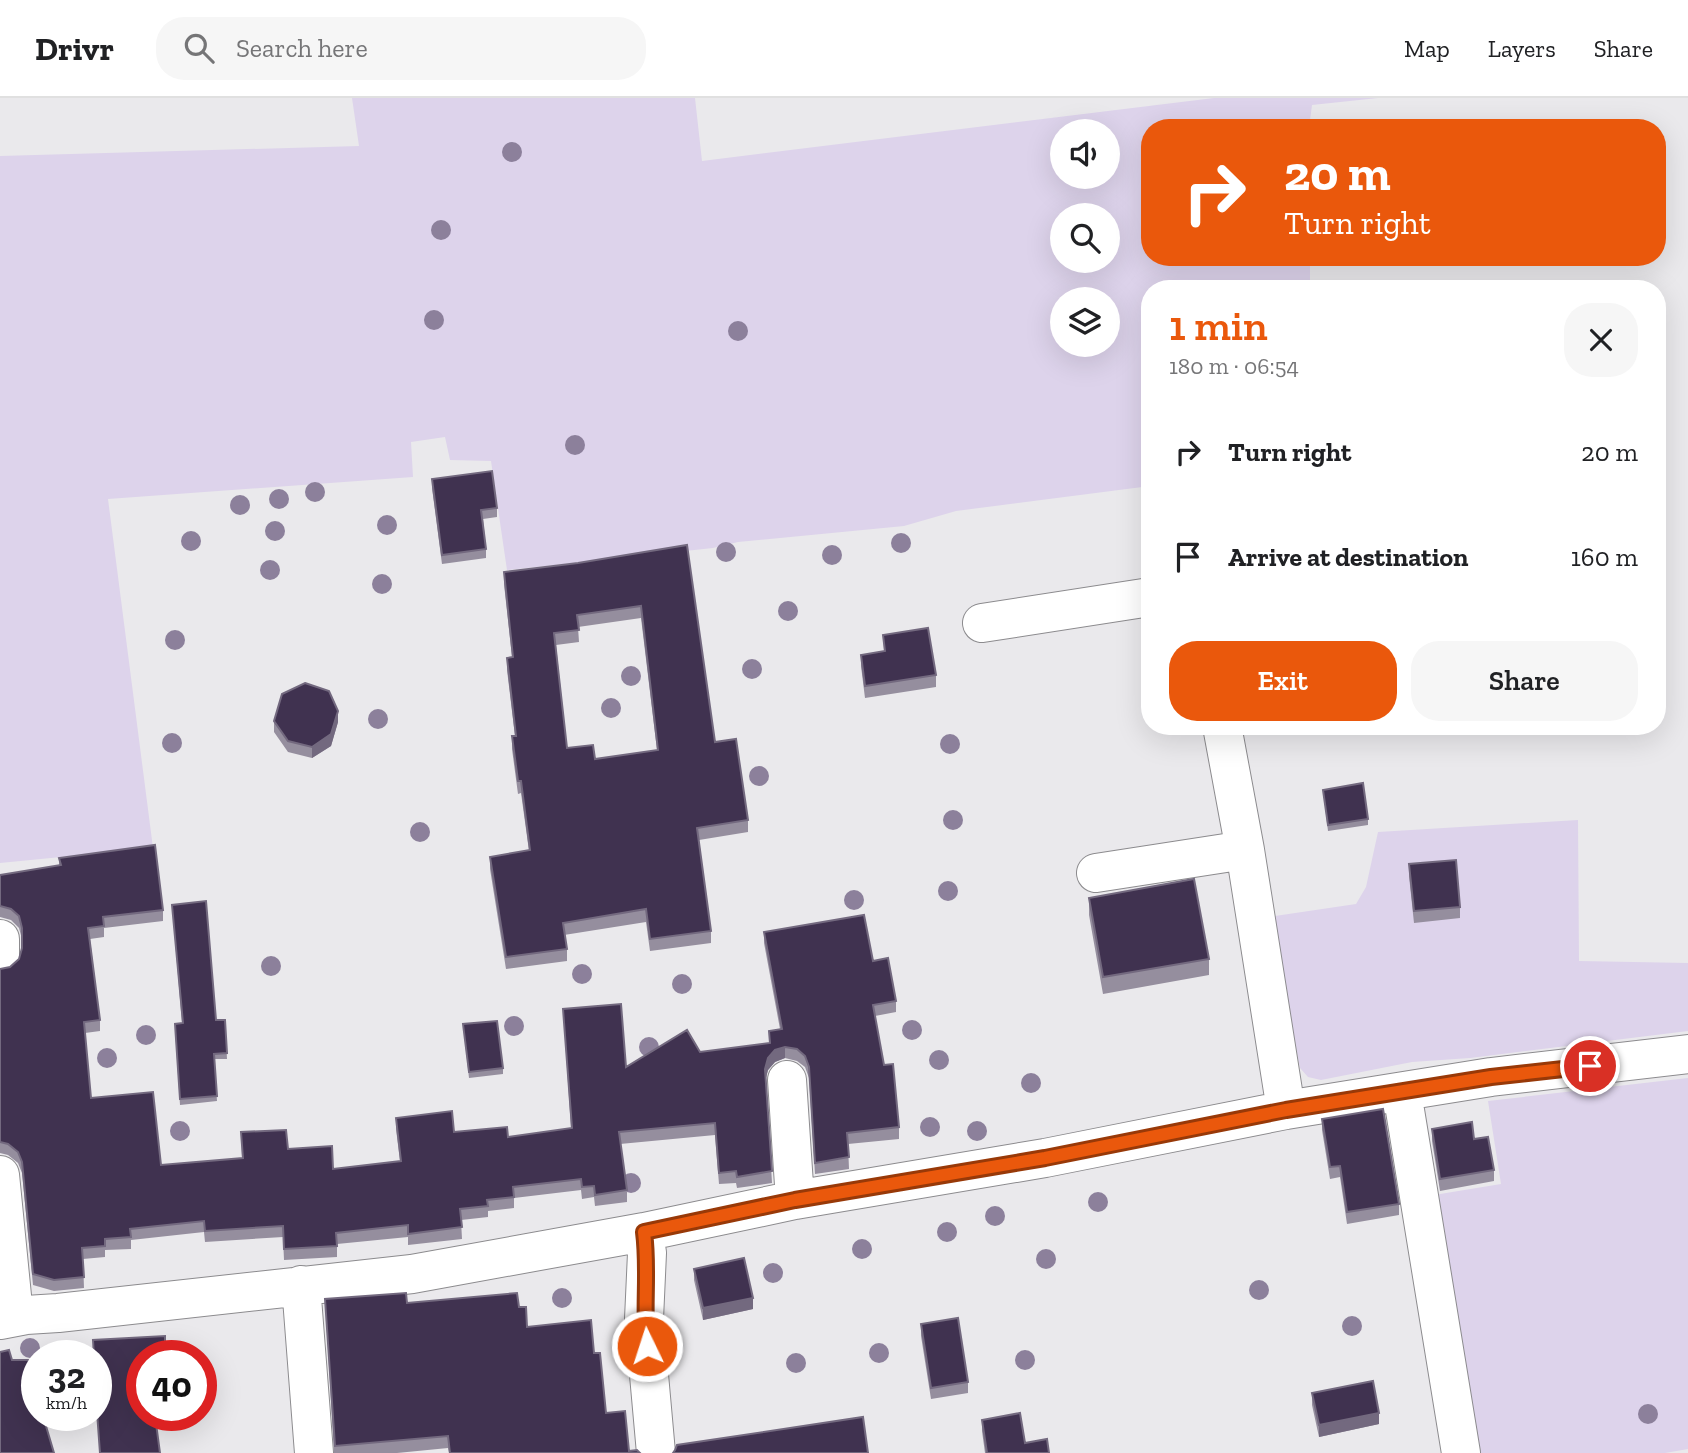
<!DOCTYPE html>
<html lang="en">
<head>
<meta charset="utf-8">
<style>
  body { margin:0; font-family:"Zilla Slab",serif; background:#f6f6f6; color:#202124; height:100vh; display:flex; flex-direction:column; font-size:26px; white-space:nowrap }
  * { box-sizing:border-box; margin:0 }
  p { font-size:23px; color:#757577 }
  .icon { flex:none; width:38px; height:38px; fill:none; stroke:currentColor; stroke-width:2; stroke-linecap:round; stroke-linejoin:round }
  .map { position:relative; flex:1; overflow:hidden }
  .sheet { position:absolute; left:1141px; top:182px; width:525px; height:455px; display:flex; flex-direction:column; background:#fff; border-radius:28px; box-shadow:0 7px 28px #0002 }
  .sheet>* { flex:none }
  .banner { position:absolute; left:1141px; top:21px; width:525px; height:147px; border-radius:28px; box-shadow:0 7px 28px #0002; background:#ea580c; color:#fff; overflow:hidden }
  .fabs { position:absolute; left:1050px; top:21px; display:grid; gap:14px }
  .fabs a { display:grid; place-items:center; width:70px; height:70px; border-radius:50%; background:#fff; box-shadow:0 7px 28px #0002; font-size:35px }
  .speed { position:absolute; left:21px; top:1242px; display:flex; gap:14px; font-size:35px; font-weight:700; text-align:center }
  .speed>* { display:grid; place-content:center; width:91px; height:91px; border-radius:50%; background:#fff; box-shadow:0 7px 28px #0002; line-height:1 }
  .speed small { font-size:18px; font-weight:400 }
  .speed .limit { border:10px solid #d22; background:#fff; color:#111 }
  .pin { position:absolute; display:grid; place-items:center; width:60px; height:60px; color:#fff; margin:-30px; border:4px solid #fff; border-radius:50%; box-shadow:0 2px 7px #0007 }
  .me { position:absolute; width:77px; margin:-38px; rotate:356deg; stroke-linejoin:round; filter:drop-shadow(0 0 5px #0008) }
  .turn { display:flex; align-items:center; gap:24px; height:147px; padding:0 28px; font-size:32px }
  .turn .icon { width:91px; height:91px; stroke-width:2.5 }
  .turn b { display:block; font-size:49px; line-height:60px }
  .round { display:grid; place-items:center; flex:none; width:74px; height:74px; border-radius:28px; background:#f6f6f6 }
  .overview { display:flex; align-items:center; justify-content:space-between; height:119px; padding:0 28px }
  h1 { font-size:42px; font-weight:600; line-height:52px; color:#ea580c }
  .action { display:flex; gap:14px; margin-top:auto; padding:14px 28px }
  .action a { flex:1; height:80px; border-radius:28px; background:#ea580c; color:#fff; font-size:28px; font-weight:600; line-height:80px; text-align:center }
  .action a+a { background:#f6f6f6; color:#202124 }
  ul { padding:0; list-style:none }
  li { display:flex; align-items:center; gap:21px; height:105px; padding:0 28px }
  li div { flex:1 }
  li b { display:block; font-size:26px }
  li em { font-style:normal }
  header { display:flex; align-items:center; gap:42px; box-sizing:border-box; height:98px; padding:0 35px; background:#fff; border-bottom:2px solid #e0e0e0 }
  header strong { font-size:33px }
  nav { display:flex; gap:38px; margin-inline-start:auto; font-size:24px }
  .search { width:490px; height:63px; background:#f6f6f6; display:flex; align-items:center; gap:18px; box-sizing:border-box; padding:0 24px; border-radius:28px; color:#757577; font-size:26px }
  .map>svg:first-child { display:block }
  .green { fill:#ddd3eb; fill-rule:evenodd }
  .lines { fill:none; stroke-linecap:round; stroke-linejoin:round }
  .minor-casing { stroke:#8c8b8e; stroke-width:40 }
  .minor { stroke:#fff; stroke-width:38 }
  .tree { fill:#8c809b }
  .wall { fill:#958e9e; fill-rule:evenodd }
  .shaded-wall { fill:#73697f }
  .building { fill:#403250; stroke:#73697f; stroke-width:2; fill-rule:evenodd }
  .route-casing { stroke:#983908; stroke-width:18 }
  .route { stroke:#ea580c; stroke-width:12 }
</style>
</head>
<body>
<header>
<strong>Drivr</strong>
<div class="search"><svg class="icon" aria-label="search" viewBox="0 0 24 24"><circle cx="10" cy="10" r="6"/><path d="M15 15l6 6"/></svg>Search here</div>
<nav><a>Map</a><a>Layers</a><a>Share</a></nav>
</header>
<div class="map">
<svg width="1688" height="1355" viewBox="0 0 1688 1355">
  <rect width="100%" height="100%" fill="#eae9ec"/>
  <path class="green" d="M352,0H695L702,63L1214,0H1378L1312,7L1309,30H1150V159H1310V191H1150V388L956,413L904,428L738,444L713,450L507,472L491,363L450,362L445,339L411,344L413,379L108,401L153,750L0,765V58L359,48ZM1062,33H1108V79H1062ZM1062,117H1108V163H1062ZM1062,201H1108V247H1062Z
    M1578,722L1579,863L1688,865V933L1470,960L1412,964L1321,982L1308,979L1300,970L1282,878L1275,818L1356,806L1366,789L1378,734Z
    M1688,980V1351L1665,1355H1479L1434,1097L1501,1086L1488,1003Z"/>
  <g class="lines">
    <defs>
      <path id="minor" d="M982,525L1150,499
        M1222,628L1245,752L1286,1012
        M1096,775L1245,752
        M0,841V861
        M787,982L795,1102
        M1402,994L1461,1355
        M0,1077L14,1218
        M301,1187L314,1355
        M0,1222L26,1217L58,1215L412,1176L644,1134
        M656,1355L644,1221L647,1155L644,1134L795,1102L1045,1060L1286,1012L1491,979L1688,956"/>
    </defs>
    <use href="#minor" class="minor-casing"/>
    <use href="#minor" class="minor"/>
  </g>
  <g class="tree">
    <circle cx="512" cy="54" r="10"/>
    <circle cx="441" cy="132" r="10"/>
    <circle cx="434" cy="222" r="10"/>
    <circle cx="738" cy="233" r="10"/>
    <circle cx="575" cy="347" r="10"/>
    <circle cx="315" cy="394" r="10"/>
    <circle cx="279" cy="401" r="10"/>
    <circle cx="240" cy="407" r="10"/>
    <circle cx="387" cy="427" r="10"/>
    <circle cx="275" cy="433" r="10"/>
    <circle cx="191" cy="443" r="10"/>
    <circle cx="901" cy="445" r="10"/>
    <circle cx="726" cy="454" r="10"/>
    <circle cx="832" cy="457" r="10"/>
    <circle cx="270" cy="472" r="10"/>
    <circle cx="382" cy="486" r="10"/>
    <circle cx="788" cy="513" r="10"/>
    <circle cx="175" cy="542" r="10"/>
    <circle cx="752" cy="571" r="10"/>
    <circle cx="631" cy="578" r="10"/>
    <circle cx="611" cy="610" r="10"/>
    <circle cx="378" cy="621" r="10"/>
    <circle cx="172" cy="645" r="10"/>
    <circle cx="950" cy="646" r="10"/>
    <circle cx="759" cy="678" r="10"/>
    <circle cx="953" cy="722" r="10"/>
    <circle cx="420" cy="734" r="10"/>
    <circle cx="948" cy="793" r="10"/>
    <circle cx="854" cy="802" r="10"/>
    <circle cx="271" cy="868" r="10"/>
    <circle cx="582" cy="876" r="10"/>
    <circle cx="682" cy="886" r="10"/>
    <circle cx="514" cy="928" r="10"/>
    <circle cx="912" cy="932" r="10"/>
    <circle cx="146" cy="937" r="10"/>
    <circle cx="649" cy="949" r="10"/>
    <circle cx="107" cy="960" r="10"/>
    <circle cx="939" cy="962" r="10"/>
    <circle cx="1031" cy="985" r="10"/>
    <circle cx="930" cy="1029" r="10"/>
    <circle cx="180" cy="1033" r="10"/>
    <circle cx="977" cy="1033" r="10"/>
    <circle cx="631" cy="1085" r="10"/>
    <circle cx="1098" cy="1104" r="10"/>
    <circle cx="995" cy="1118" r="10"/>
    <circle cx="947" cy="1134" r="10"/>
    <circle cx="862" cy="1151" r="10"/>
    <circle cx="1046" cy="1161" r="10"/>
    <circle cx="773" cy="1175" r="10"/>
    <circle cx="1259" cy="1192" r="10"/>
    <circle cx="562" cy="1200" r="10"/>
    <circle cx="1352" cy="1228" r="10"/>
    <circle cx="30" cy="1250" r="10"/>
    <circle cx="879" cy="1255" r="10"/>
    <circle cx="1025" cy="1262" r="10"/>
    <circle cx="796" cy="1265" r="10"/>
    <circle cx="1648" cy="1316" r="10"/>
  </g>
  <path class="wall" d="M432,381L497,410V419L483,421L486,451V460L442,466L432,390Z
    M687,447L715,644L748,722V734L699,742L711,833V845L650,853L646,824L564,837L567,851V863L506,871L490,771V759L529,753L521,695L518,696L512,651V638H515L507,572V560L512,559L504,486V474L578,465ZM641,520L657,652L595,661L567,650L556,547L579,544L578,529Z
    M883,537L936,577V589L865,600L861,568V557L884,553Z
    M274,623L338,624L331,648L312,660L288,654L274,634Z
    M1323,692L1368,721V727L1328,733Z
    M59,760L163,812V823L104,830V839L90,841L100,922V933L85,935L91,1000L161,1067L242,1060L241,1034L288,1051L333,1071L400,1063L396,1031V1020L454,1034L508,1039L571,1030L563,911L626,969L700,954L769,945V933L780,931L764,845V834L873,863L896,903V914L875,918L884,967L899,1029V1041L848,1046L849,1071L815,1076L809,980L805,969L797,963L785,960L775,964L768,972L766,980L772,1085L737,1090L736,1085L719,1086L715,1037L620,1046L627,1092V1104L595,1108L594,1099L582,1101L581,1092L514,1100V1110L488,1113V1119L461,1122L462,1141L408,1147V1139L337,1146V1159L284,1162L283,1139L205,1144L204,1134L131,1142V1151L105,1152V1159L83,1161L84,1190L54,1193L33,1187L22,1075L18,1065L8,1057L0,1055V871L10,869L19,861L22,850V841L19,830L11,822L0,819V777L59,768Z
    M1409,766L1460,809V820L1414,825L1409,778Z
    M1089,800L1209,861V877L1103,896L1089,817Z
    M172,807L216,922H225L227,961H214L217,1003L180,1007L175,932L182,925Z
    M463,926L503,970V976L469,980Z
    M1322,1021L1399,1106V1117L1347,1126L1340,1079L1330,1081L1322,1032Z
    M1432,1031L1474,1041L1494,1072V1083L1440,1093L1432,1043Z
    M694,1171L753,1211L703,1222L694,1182Z
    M325,1201L519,1209L527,1229L594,1255L606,1315L629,1353L640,1355H449L448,1350L397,1355H334Z
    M921,1226L968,1284V1295L931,1301L921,1238Z
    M1312,1295L1379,1326L1319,1339L1312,1307Z
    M982,1322L1025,1345L1049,1355H985L982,1333Z"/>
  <path class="shaded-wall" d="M338,613V624L331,648L312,660V649Z
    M785,949V960L775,964L768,972L765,983V971L768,960L775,952Z
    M753,1200V1211L703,1222V1210Z
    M1379,1315V1326L1319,1339V1327Z"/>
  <path class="building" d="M492,373L497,410L481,412L486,451L442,457L432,381Z
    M687,447L715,644L736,641L748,722L697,730L711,833L650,841L646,811L563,825L567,851L506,859L490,759L530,752L521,683H518L512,638H516L507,560L513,559L504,474L578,465ZM641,508L658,652L595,661L593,647L567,650L554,535L579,532L577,517Z
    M928,530L936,577L865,588L861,557L885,553L883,537Z
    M305,585L329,593L338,613L331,636L312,649L288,643L274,623L282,596Z
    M1363,685L1368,721L1328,727L1323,692Z
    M155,747L163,812L103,819L104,828L88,830L100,922L84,924L91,1000L153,994L161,1067L243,1060L241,1034L286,1032L288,1051L332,1048L333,1071L401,1063L396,1020L452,1013L454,1034L507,1029L508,1039L572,1030L563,911L621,906L626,969L687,932L700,954L770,945L769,933L782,931L764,834L864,817L873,863L888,860L896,903L873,907L884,967L893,966L899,1029L847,1035L849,1059L815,1065L809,969L805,958L797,951L785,949L775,952L768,960L765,971L772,1073L737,1079L736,1073L719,1075L715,1025L619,1034L627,1092L595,1097L594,1088L582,1089L581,1081L513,1089L514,1099L487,1102L488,1108L460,1111L462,1129L408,1136V1127L336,1135L337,1148L284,1151L283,1128L205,1133L204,1123L130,1131L131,1139L105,1141V1148L82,1150L84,1179L54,1182L33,1176L22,1064L18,1054L8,1046L0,1044V871L10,869L19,861L22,850V830L19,818L11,811L0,808V777L61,767L59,760Z
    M1456,762L1460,809L1414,813L1409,766Z
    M1194,781L1209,861L1103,879L1089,800Z
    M206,803L216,922H225L227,955L214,956L217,998L180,1001L175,926L183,925L172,807Z
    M497,923L503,970L469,974L463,926Z
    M1383,1011L1399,1106L1347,1114L1340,1068L1330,1069L1322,1021Z
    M1472,1024L1474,1041L1488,1039L1494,1072L1440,1081L1432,1031Z
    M744,1160L753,1200L703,1210L694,1171Z
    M406,1195L407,1205L517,1195L519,1209H526L527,1229L591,1222L594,1255H600L606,1315L625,1313L629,1353L637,1352L640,1355H450L448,1338L335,1348L325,1201Z
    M958,1220L968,1284L931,1290L921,1226Z
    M165,1238V1247L180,1246L183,1258H142V1318H155L160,1355H100L96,1300V1258H94L93,1242Z
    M9,1252L12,1262H28L37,1294V1318H43L54,1355H0V1254Z
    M1373,1283L1379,1315L1319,1327L1312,1295Z
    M1020,1315L1025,1345L1047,1341L1049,1355H987L982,1322Z
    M863,1319L868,1355H673L675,1352L677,1347Z"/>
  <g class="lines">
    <defs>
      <path id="route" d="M647,1248C643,1210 649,1172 644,1134L795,1102L1045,1060L1286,1012L1491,979L1590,968"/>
    </defs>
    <use href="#route" class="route-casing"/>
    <use href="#route" class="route"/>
  </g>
</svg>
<div class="fabs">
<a><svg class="icon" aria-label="sound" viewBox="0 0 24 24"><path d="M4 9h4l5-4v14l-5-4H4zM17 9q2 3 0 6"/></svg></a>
<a><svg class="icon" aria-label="search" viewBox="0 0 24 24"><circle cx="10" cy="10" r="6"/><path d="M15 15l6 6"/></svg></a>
<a><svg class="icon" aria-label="layers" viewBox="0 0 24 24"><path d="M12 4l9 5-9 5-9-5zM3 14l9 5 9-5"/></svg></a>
</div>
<div class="speed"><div>32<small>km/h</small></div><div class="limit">40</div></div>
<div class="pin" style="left:1590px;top:968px;background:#d93025"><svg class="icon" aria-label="arrive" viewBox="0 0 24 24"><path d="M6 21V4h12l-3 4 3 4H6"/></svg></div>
<svg class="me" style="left:647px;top:1248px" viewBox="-20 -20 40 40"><circle r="17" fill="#ea580c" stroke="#fff" stroke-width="3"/><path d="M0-11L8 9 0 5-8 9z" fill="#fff"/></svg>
<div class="banner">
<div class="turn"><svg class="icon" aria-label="right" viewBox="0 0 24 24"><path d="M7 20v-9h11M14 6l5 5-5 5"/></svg><div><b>20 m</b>Turn right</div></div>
</div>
<section class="sheet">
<div class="overview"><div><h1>1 min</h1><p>180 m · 06:54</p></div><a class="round"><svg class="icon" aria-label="close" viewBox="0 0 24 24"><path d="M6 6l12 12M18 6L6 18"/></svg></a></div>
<ul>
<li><svg class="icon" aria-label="right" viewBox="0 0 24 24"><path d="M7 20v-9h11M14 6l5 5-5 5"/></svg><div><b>Turn right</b></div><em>20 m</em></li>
<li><svg class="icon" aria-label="arrive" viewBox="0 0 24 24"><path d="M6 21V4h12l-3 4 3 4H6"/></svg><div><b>Arrive at destination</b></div><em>160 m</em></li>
</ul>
<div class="action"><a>Exit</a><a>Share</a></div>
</section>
</div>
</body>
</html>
